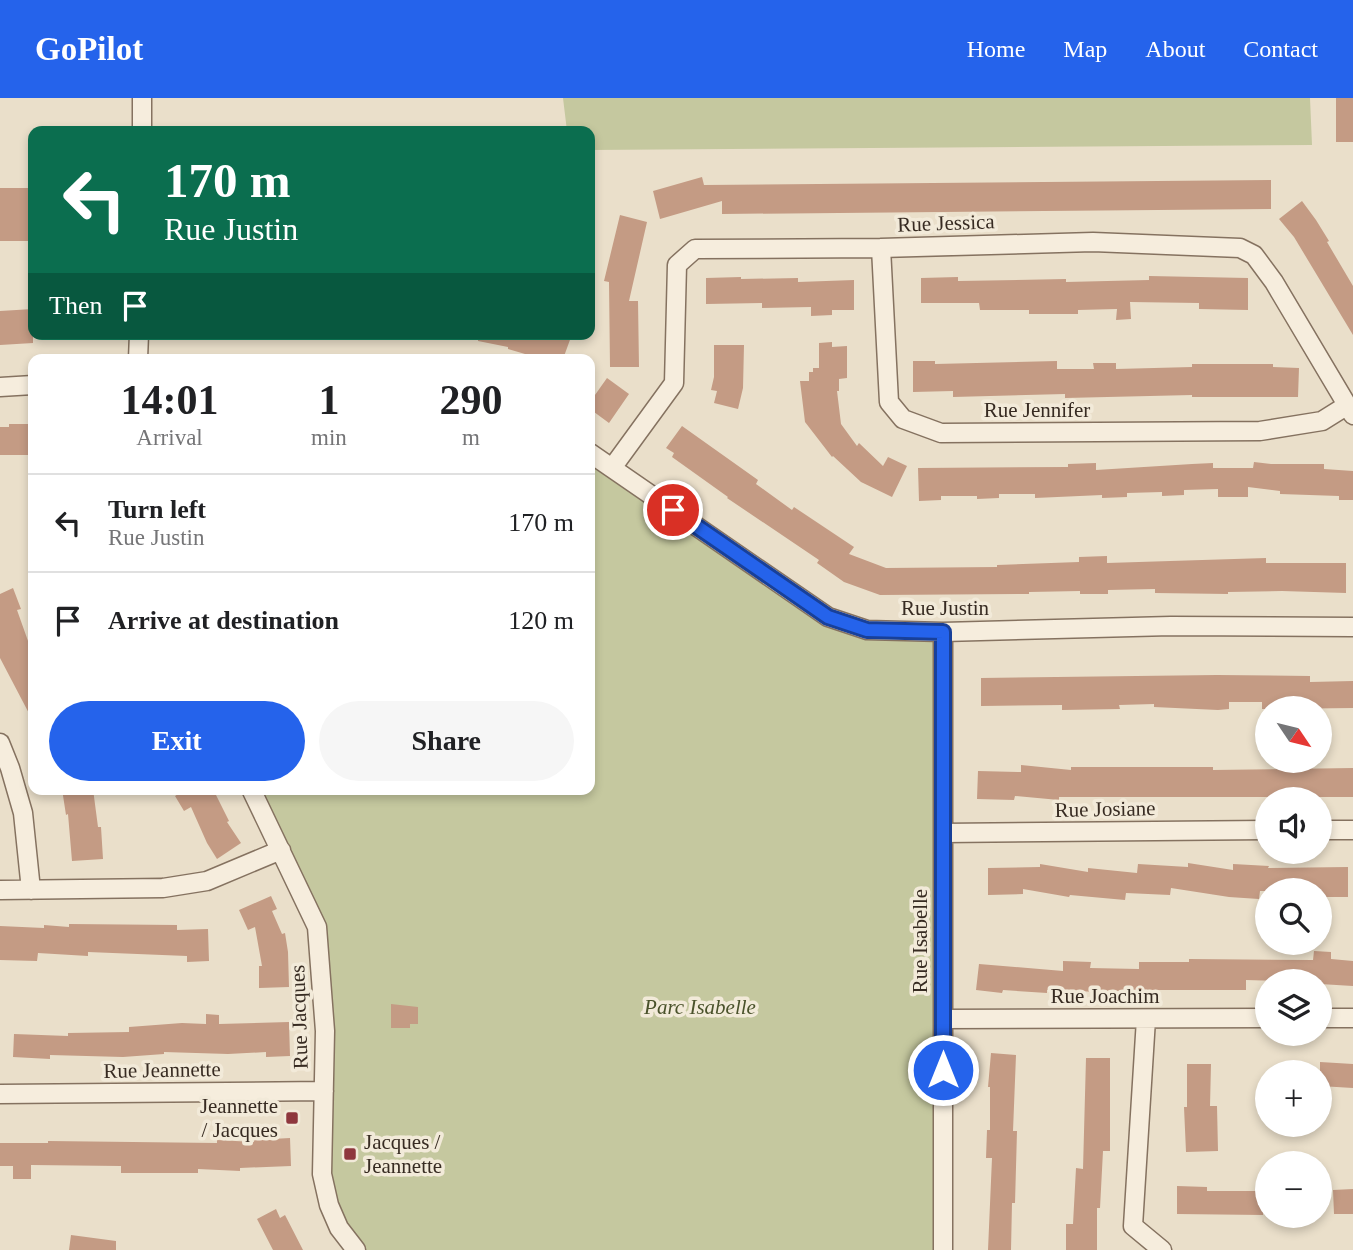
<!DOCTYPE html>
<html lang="en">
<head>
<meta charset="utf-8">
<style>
  body { margin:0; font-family:Georgia,serif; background:#f6f6f6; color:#202124; height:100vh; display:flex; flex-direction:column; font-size:26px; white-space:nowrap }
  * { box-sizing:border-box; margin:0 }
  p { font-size:23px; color:#757577 }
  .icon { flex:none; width:38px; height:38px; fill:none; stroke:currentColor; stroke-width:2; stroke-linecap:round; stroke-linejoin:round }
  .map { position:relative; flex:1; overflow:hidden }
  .drawer { position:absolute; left:28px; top:256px; width:567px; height:441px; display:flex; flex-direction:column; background:#fff; border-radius:14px; box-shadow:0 4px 10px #0003 }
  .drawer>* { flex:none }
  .guide { position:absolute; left:28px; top:28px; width:567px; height:214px; border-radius:14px; box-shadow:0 4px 10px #0003; background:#0b6e4f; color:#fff; overflow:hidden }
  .needle { width:46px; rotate:125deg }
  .fabs { position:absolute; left:1255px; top:598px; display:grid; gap:14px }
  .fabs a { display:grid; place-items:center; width:77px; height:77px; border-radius:50%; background:#fff; box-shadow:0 4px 10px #0003; font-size:35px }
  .pin { position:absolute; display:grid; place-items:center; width:60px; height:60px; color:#fff; margin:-30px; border:4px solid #fff; border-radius:50%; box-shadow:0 2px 7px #0007 }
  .me { position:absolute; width:77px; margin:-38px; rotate:0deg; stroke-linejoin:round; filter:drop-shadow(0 0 5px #0008) }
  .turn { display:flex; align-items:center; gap:24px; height:147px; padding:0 21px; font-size:32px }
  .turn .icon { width:91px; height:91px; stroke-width:2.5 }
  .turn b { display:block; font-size:49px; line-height:60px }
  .then { display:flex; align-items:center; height:66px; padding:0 21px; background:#0003; gap:14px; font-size:26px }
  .eta { display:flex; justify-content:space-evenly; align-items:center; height:119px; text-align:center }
  .eta b { font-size:42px; font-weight:700; line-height:49px }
  .cta { display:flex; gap:14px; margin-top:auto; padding:14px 21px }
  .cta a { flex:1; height:80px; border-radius:42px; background:#2563eb; color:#fff; font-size:28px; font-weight:700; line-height:80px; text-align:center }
  .cta a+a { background:#f6f6f6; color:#202124 }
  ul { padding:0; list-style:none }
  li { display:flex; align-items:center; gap:21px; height:98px; padding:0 21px; border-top:2px solid #e0e0e0 }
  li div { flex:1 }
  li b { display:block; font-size:26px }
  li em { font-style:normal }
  header { display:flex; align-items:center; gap:42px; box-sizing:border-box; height:98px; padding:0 35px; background:#2563eb; color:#fff }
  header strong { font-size:33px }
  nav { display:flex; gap:38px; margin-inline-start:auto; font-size:24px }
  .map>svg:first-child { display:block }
  .green { fill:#c5c89f }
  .building { fill:#c49b84 }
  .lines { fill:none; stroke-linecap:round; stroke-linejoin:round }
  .minor-casing { stroke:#857260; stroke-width:21 }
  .minor { stroke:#f6eddd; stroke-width:18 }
  .route-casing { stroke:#184099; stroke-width:18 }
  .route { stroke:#2563eb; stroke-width:12 }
  .poi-dot { fill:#8e373d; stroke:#f2ead9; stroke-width:2.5 }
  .labels { text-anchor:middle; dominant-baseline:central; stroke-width:7; stroke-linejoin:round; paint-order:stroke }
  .street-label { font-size:21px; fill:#372b22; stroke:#f2ead9 }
  .park-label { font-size:21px; font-style:italic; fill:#4a522b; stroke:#f2ead9 }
  .poi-label { font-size:21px; fill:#372b22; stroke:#f2ead9; text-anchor:end }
</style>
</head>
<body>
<header>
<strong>GoPilot</strong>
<nav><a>Home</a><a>Map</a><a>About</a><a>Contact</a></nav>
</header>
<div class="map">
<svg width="1353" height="1152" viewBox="0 0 1353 1152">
  <rect width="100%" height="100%" fill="#eadfca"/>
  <path class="green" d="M563,0H1310L1312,47L590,52V33H567Z
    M590,361L828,519L943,534V1152H365L329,1107L317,829L251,691H590Z"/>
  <path class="building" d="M1336,0H1353V44H1336Z
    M702,79L704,87L1271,82V111L722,116V103L660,121L653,93Z
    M0,90H33V143H0Z
    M1302,103L1316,122L1329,143L1327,144L1353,188V237L1294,139L1279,121Z
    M620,117L647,124L629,203H638L639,269H610L609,184L604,183Z
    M1149,178L1248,180V212L1199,211V205L1130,204L1131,221L1116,222L1117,211L1078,212V216H1029V212H980L979,205H921V180L958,179V183L1066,181V184L1149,182Z
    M741,179V181L798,180V184L854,182V212H832V217L811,218V209L762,210V205L706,206V180Z
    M33,211V245L0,247V213Z
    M478,236H564L571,239L563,261H542L508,251V249L478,243Z
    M832,244V249L847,248V280L839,281V293H837L841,326L857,348L859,345L883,368L888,359L907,368L892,399L861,384L833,358L832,359L805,324L800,283H809V274H813V270H819V245Z
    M714,247H744L743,290L738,311L714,305L717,293L711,292L714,279Z
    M913,263H935V266L1057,263V271H1094L1093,265H1116V271L1192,269V266H1273V269L1299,270L1298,299H1192V297L1065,300V296L953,299V293L913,294Z
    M607,280L629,296L609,325L590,311V304Z
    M9,326H30V357H0V329H9Z
    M682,328L758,382L756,386L792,412L794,409L854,449L849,456L886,470L997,469V467L1079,464V459L1107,458V465L1266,460V465H1346V495L1282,493L1228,494V496L1155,495V491L1108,492V496H1080V493L1029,494V496L880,497L844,484L817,465L819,462L727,400L728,399L672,359L674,355L666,350Z
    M1254,364L1271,366H1324V371L1353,373V402H1339V398L1280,396V393L1248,389V399H1218V391L1184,392V397L1162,398V394L1127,395V399L1102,400V397L1035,400V396H999V400L977,401V398H941V402L919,403L918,370L1068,369V366L1096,365V372L1192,366L1213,365V370H1253Z
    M13,490L21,511L17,512L33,557V623L0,560V496Z
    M1217,577L1310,578V584L1353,583V610L1262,611V604H1229V611L1218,612L1154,609V606L1119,607L1120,611L1062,612V607L981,608V580Z
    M1021,667L1071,672V669H1213V672L1353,670V699H1059V702L1015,698L1014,702L977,701L978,673L1021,674Z
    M62,691H93L98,729H101L103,761L72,763L68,716L66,717Z
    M186,691H213L229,723L227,724L241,745L217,761L207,745L191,709L184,713L175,698Z
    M1188,765L1233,772V766L1269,768L1268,770L1348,769V799H1320V793H1260L1259,801L1229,799L1171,790L1170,797L1126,795L1125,802L1070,797L1069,799L1023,791V796L988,797V770L1040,769V766L1088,774V770L1137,775L1138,766L1188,769Z
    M271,798L277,811L272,813L282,836L285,835L288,854L289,889L259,890V868H262L255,829L248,832L239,812Z
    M69,826L177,827V832L208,831L209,863L187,864V858L88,854V858L38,855L37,863L0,862V828L44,830V827L69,829Z
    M1314,853L1331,854V861L1353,863V888L1320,886V884L1246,882V892H1161L1127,893V895L1047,892V895L1003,892L1002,895L976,892L979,866L1063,873V863L1091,864L1090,870L1139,871V864H1189V861L1313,862Z
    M391,906L418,909V926H410V930H391Z
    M206,916L219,917V926L289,924L290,958L266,959V954L228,956L164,954V956L123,959L50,957V961L13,959L14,936L68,938V935L129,934V929L182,925L206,926Z
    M991,955L1016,957L1013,1033H1017L1015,1105H1012L1011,1152H988L992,1060H986L987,1032H990V989H988Z
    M1086,960H1110V1053H1103L1100,1110H1097V1152H1066V1126H1073L1076,1070L1083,1071Z
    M1320,964L1353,966V990L1320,988Z
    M1187,966H1211L1210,1008H1217L1218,1053L1186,1054L1184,1009H1187Z
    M290,1040L291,1068L240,1070V1073L198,1071V1075H121V1068L31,1067V1081H13V1068H0V1045H48V1043L217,1045V1042L254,1044V1042Z
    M1177,1088L1207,1089V1093H1263V1117L1177,1116Z
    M1353,1091V1116H1334L1333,1092Z
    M276,1111L280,1120L285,1117L303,1152H273L257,1121Z
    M71,1137L116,1143V1152H69Z"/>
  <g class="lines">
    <defs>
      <path id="minor" d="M142,33V0
        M881,150L889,304L903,321L941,335L1260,333L1322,323L1346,308
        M138,261L139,236
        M0,289L33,287
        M590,355L828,519L867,532L943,534L1171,528L1353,529
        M612,370L674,285L677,167L695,151L881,150L1093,144L1240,150L1254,157L1274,184L1353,317
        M0,645L10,670L23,715L31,792
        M251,691L317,829L325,933L322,1076L329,1107L339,1130L356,1152
        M1320,732H1353
        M943,735L1267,732
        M0,792L163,790L207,783L281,752
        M1320,920H1353
        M943,921L1267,920
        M1146,921L1133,1128L1162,1152
        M0,996L324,993
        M943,1152V534"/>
    </defs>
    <use href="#minor" class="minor-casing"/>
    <use href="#minor" class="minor"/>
  </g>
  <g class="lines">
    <defs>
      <path id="route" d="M673,412L828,519L867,532L943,534V972"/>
    </defs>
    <use href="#route" class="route-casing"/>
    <use href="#route" class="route"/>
  </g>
  <g class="poi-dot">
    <rect x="285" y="1013" width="14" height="14" rx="3.5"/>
    <rect x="343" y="1049" width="14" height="14" rx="3.5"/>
  </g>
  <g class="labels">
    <g class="street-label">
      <text transform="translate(946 125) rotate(-2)">Rue Jessica</text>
      <text x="1037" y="312">Rue Jennifer</text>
      <text x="945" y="510">Rue Justin</text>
      <text transform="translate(1105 711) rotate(-1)">Rue Josiane</text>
      <text transform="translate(920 843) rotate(-90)">Rue Isabelle</text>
      <text x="1105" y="898">Rue Joachim</text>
      <text transform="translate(299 919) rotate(-92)">Rue Jacques</text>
      <text transform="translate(162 972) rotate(-1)">Rue Jeannette</text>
    </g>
    <g class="park-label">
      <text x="700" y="909">Parc Isabelle</text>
    </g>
    <g class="poi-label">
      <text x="278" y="1008">Jeannette<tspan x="278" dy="24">/ Jacques</tspan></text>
      <text x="364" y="1044" text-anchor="start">Jacques /<tspan x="364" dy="24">Jeannette</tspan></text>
    </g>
  </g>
</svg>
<div class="fabs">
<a><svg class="needle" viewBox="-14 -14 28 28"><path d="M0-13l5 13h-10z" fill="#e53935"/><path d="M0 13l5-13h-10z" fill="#757577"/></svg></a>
<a><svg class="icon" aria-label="sound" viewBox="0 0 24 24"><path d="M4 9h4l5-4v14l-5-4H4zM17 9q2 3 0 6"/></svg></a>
<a><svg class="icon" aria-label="search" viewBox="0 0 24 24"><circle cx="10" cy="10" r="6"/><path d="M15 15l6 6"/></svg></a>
<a><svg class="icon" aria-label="layers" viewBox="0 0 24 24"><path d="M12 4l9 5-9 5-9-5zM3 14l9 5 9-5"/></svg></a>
<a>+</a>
<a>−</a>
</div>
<div class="pin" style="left:673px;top:412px;background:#d93025"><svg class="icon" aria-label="arrive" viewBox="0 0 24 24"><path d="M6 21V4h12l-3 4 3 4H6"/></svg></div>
<svg class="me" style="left:943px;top:972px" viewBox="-20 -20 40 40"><circle r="17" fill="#2563eb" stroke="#fff" stroke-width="3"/><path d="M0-11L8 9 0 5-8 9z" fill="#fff"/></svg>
<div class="guide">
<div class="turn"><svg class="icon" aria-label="left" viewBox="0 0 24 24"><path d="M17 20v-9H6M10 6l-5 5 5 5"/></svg><div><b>170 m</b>Rue Justin</div></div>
<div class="then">Then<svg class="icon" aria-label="arrive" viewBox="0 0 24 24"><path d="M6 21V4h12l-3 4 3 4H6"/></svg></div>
</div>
<section class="drawer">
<div class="eta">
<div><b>14:01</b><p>Arrival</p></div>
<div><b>1</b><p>min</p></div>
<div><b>290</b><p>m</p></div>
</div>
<ul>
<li><svg class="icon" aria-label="left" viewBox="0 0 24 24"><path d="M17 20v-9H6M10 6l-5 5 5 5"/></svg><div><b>Turn left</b><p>Rue Justin</p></div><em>170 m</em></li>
<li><svg class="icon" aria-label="arrive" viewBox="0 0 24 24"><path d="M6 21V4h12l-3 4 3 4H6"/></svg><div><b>Arrive at destination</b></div><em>120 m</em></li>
</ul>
<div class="cta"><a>Exit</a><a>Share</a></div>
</section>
</div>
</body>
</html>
